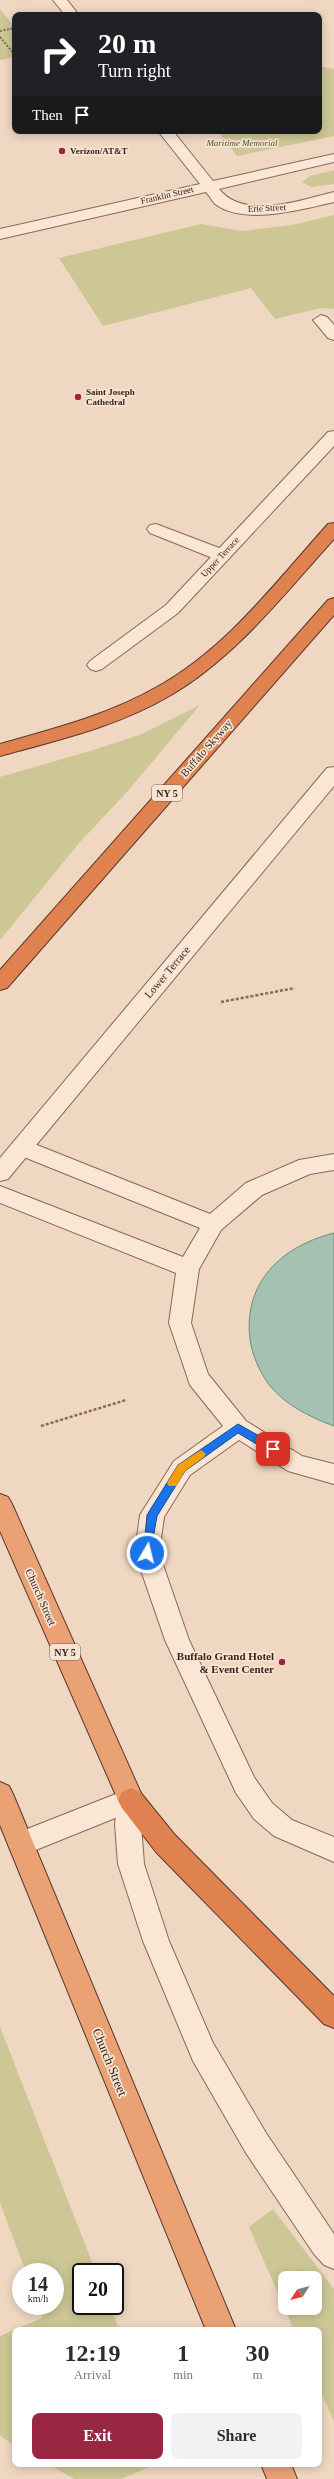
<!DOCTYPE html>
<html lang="en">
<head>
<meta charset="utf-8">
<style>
  body { margin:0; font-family:"Times New Roman",serif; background:#f2f2f3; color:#2b2b33; height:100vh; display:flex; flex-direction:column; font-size:15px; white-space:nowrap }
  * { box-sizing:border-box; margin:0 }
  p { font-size:13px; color:#7c7c81 }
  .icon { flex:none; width:22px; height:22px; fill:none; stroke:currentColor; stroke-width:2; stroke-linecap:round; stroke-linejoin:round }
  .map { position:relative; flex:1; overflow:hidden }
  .sheet { position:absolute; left:12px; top:2327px; width:310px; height:140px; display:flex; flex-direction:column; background:#fff; border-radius:8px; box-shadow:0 2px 10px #0003 }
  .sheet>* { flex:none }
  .banner { position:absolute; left:12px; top:12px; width:310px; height:122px; border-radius:8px; box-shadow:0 2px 10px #0003; background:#202124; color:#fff; overflow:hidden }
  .needle { width:26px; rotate:234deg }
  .tools { position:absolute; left:278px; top:2271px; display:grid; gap:8px }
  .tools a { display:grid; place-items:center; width:44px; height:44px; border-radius:8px; background:#fff; box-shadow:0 2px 10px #0003; font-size:20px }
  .speed { position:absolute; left:12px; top:2263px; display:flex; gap:8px; font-size:20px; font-weight:700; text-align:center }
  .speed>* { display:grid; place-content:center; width:52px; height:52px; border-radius:50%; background:#fff; box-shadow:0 2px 10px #0003; line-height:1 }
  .speed small { font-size:10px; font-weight:400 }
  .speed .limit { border:2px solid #111; border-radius:6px; background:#fff; color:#111 }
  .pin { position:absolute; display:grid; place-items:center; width:34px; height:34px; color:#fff; margin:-17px; border-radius:8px; box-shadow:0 2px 6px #0006 }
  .me { position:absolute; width:44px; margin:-22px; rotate:8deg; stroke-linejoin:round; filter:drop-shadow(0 0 3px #0008) }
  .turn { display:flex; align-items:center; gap:14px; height:84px; padding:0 20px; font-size:18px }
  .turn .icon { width:52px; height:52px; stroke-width:2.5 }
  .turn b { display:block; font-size:28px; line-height:34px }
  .then { display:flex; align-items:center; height:38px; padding:0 20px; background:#0003; gap:8px; font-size:15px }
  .eta { display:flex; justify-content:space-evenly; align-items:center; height:68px; text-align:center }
  .eta b { font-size:24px; font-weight:800; line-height:28px }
  .primary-button { display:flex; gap:8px; margin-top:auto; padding:8px 20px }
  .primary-button a { flex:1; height:46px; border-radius:8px; background:#992741; color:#fff; font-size:16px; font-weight:800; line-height:46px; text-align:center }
  .primary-button a+a { background:#f2f2f3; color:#2b2b33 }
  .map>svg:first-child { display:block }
  .green { fill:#cdc795; fill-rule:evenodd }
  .water { fill:#a4c1b2; stroke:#6b8f7e }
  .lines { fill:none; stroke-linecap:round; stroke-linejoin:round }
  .service-casing { stroke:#886858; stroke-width:2 }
  .minor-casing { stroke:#886858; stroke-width:2 }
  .tertiary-casing { stroke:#886858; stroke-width:2 }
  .trunk-casing { stroke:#56372d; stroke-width:2 }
  .motorway-casing { stroke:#56372d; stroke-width:2 }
  .path-far1 { stroke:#886858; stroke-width:2; stroke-dasharray:2 1.5; stroke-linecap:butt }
  .path { stroke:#886858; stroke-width:2.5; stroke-dasharray:3 2; stroke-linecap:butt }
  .service { fill:#f9e6d5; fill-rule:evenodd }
  .minor { fill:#f9e6d5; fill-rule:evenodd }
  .tertiary { fill:#f9e6d5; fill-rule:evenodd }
  .trunk { fill:#eaa274; fill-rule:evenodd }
  .motorway { fill:#e08150; fill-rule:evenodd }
  .route { fill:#1a73e8; stroke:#114b97 }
  .slow { fill:#f59e0b }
  .poi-dot { fill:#992741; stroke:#f6e3d1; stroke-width:1.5 }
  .labels { text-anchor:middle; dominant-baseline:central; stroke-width:3.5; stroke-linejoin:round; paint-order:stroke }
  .far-park-label { font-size:9px; font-style:italic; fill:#535523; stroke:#f6e3d1 }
  .far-poi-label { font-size:9px; font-weight:bold; fill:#38241d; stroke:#f6e3d1; text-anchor:start }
  .far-street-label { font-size:9px; fill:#38241d; stroke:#f6e3d1 }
  .shield { fill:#f6e3d1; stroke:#715d53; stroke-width:1 }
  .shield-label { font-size:10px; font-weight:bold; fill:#38241d }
  .street-label { font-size:11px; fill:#38241d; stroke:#f6e3d1 }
  .poi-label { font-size:11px; font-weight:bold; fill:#38241d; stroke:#f6e3d1; text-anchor:end }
  .near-street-label { font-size:13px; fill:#38241d; stroke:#f6e3d1 }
</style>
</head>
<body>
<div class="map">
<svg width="334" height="2479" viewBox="0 0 334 2479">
  <rect width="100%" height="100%" fill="#efd7c1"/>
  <path class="green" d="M0,9L15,28V57L0,60Z
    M319,66L334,69V136L237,156L218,131H319Z
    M334,170V184L311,187L302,182L310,176Z
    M334,215V309L321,308L275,319L251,288L103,326L59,258L201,224L242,231L292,225Z
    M200,705L127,792L80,842L0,940V777L90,751L142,734Z
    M0,2027L96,2272H81V2306H110L119,2330H15V2445L0,2436V2336L42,2318L38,2306H55V2272H26L0,2203Z
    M273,2209L334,2289V2422L319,2387V2330H294L249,2227ZM285,2278H315V2308H285Z
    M48,2464H157L121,2479H74Z"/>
  <path class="water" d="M334,1233V1426C310,1417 287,1406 270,1386C260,1373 252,1355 250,1339C243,1282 282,1246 334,1233Z"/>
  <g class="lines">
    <defs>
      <path id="service" d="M321,315L327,317L334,325V340L328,338L313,320Z
        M156,524L227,551L230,555L227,559H215L150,533L147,529L150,525Z
        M22,1139L210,1214L246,1183L299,1160L334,1154V1170L310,1174L262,1195L221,1230L199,1269L191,1323L208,1374L246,1421L302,1456L334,1464V1484L288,1471L239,1440L190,1475L164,1517L159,1553L189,1640L254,1777L272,1803L292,1820L334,1837V1862L274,1836L254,1819L236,1793L165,1640L135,1553L140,1515L174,1461L223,1426L190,1385L169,1323L176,1273L0,1203V1186L183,1257L200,1228L14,1153L11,1147L14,1141Z
        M131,1788L140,1792L144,1800L140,1808L21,1856L12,1853L8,1844L12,1835Z"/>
      <path id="minor" d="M334,431V446L178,613L102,669L96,671L90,669L87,665L90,661L166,605L328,432Z
        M131,1788L140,1792L144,1800L141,1824L144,1864L169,1941L213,2043L266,2133L334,2234V2269L324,2265L314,2254L246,2153L193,2061L143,1941L118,1864L115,1824L118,1800L122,1792Z"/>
      <path id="tertiary" d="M53,0H67L79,15H65Z
        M158,131H173L213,181L334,154V162L219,189C245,221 300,200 334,192V202C303,209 244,226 215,204C212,201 209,195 206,192L0,239V229L200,184Z
        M334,767V786L8,1179L0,1181V1158L327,768Z"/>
      <path id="trunk" d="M0,1494L8,1497L12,1504L144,1800L140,1808L131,1812L122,1808L118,1800L0,1531Z
        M0,1782L9,1786L13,1794L236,2330H206L0,1825Z
        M261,2464H291L297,2479H267Z"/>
      <path id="motorway" d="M334,523V539C284,594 236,657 171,695C119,726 58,740 0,756V744C53,729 108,715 157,687C226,649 276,582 328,524Z
        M334,598V615L7,988L0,990V970L328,600Z
        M131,1788L140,1792L174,1834L334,1996V2028L324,2024L156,1852L122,1808L118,1800L122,1792Z"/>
    </defs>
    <use href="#service" class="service-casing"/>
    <use href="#minor" class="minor-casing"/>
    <use href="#tertiary" class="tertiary-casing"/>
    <use href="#trunk" class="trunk-casing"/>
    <use href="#motorway" class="motorway-casing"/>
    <path class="path-far1" d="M0,31L15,28
      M0,37L15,55"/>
    <path class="path" d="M221,1002L295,988
      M41,1426L126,1400"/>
    <use href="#service" class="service"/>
    <use href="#minor" class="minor"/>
    <use href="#tertiary" class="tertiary"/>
    <use href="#trunk" class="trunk"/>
    <use href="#motorway" class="motorway"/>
  </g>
  <path class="route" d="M238,1424L277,1446V1452H270L238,1433L185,1471L157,1516L150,1556H143L147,1515L178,1465Z"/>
  <path class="slow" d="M201,1450L206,1454L204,1457L185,1471L176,1486H169L167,1483L178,1465Z"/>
  <g class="poi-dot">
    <circle cx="62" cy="151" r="4"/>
    <circle cx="78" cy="397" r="4"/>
    <circle cx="282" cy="1662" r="4"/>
  </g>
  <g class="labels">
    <g class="far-park-label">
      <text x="242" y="143">Maritime Memorial</text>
    </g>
    <g class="far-poi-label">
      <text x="70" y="151">Verizon/AT&amp;T</text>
      <text x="86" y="392">Saint Joseph<tspan x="86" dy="10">Cathedral</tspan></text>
    </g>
    <g class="far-street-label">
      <text transform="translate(167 195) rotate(-13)">Franklin Street</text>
      <text transform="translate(267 208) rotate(-3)">Erie Street</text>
      <text transform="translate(220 557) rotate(-47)">Upper Terrace</text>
    </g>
    <g class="shield">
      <rect x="152" y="785" width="30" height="16" rx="3"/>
      <rect x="50" y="1644" width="30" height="16" rx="3"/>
    </g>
    <g class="shield-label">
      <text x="167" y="793">NY 5</text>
      <text x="65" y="1652">NY 5</text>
    </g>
    <g class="street-label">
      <text transform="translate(206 748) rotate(-49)">Buffalo Skyway</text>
      <text transform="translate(167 972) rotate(-50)">Lower Terrace</text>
      <text transform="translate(41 1597) rotate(66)">Church Street</text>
    </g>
    <g class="poi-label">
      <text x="274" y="1656">Buffalo Grand Hotel<tspan x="274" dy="13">&amp; Event Center</tspan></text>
    </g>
    <g class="near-street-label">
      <text transform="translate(110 2062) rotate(68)">Church Street</text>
    </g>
  </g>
</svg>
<div class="tools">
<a><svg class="needle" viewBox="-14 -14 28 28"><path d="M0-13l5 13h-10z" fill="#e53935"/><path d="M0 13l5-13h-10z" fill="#7c7c81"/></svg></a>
</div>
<div class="speed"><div>14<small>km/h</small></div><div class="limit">20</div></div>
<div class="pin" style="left:273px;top:1449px;background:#d93025"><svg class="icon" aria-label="arrive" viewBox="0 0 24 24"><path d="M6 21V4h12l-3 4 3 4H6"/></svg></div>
<svg class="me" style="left:147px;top:1553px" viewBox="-20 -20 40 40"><circle r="17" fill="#1a73e8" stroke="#fff" stroke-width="3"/><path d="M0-11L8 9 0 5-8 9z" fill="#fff"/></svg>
<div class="banner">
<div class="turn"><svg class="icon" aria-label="right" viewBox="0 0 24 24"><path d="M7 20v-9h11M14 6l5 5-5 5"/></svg><div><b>20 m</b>Turn right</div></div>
<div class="then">Then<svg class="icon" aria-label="arrive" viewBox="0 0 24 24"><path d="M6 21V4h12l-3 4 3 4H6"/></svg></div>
</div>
<section class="sheet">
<div class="eta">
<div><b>12:19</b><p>Arrival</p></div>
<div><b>1</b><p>min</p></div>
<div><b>30</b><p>m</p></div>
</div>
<div class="primary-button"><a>Exit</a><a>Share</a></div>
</section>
</div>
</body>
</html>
